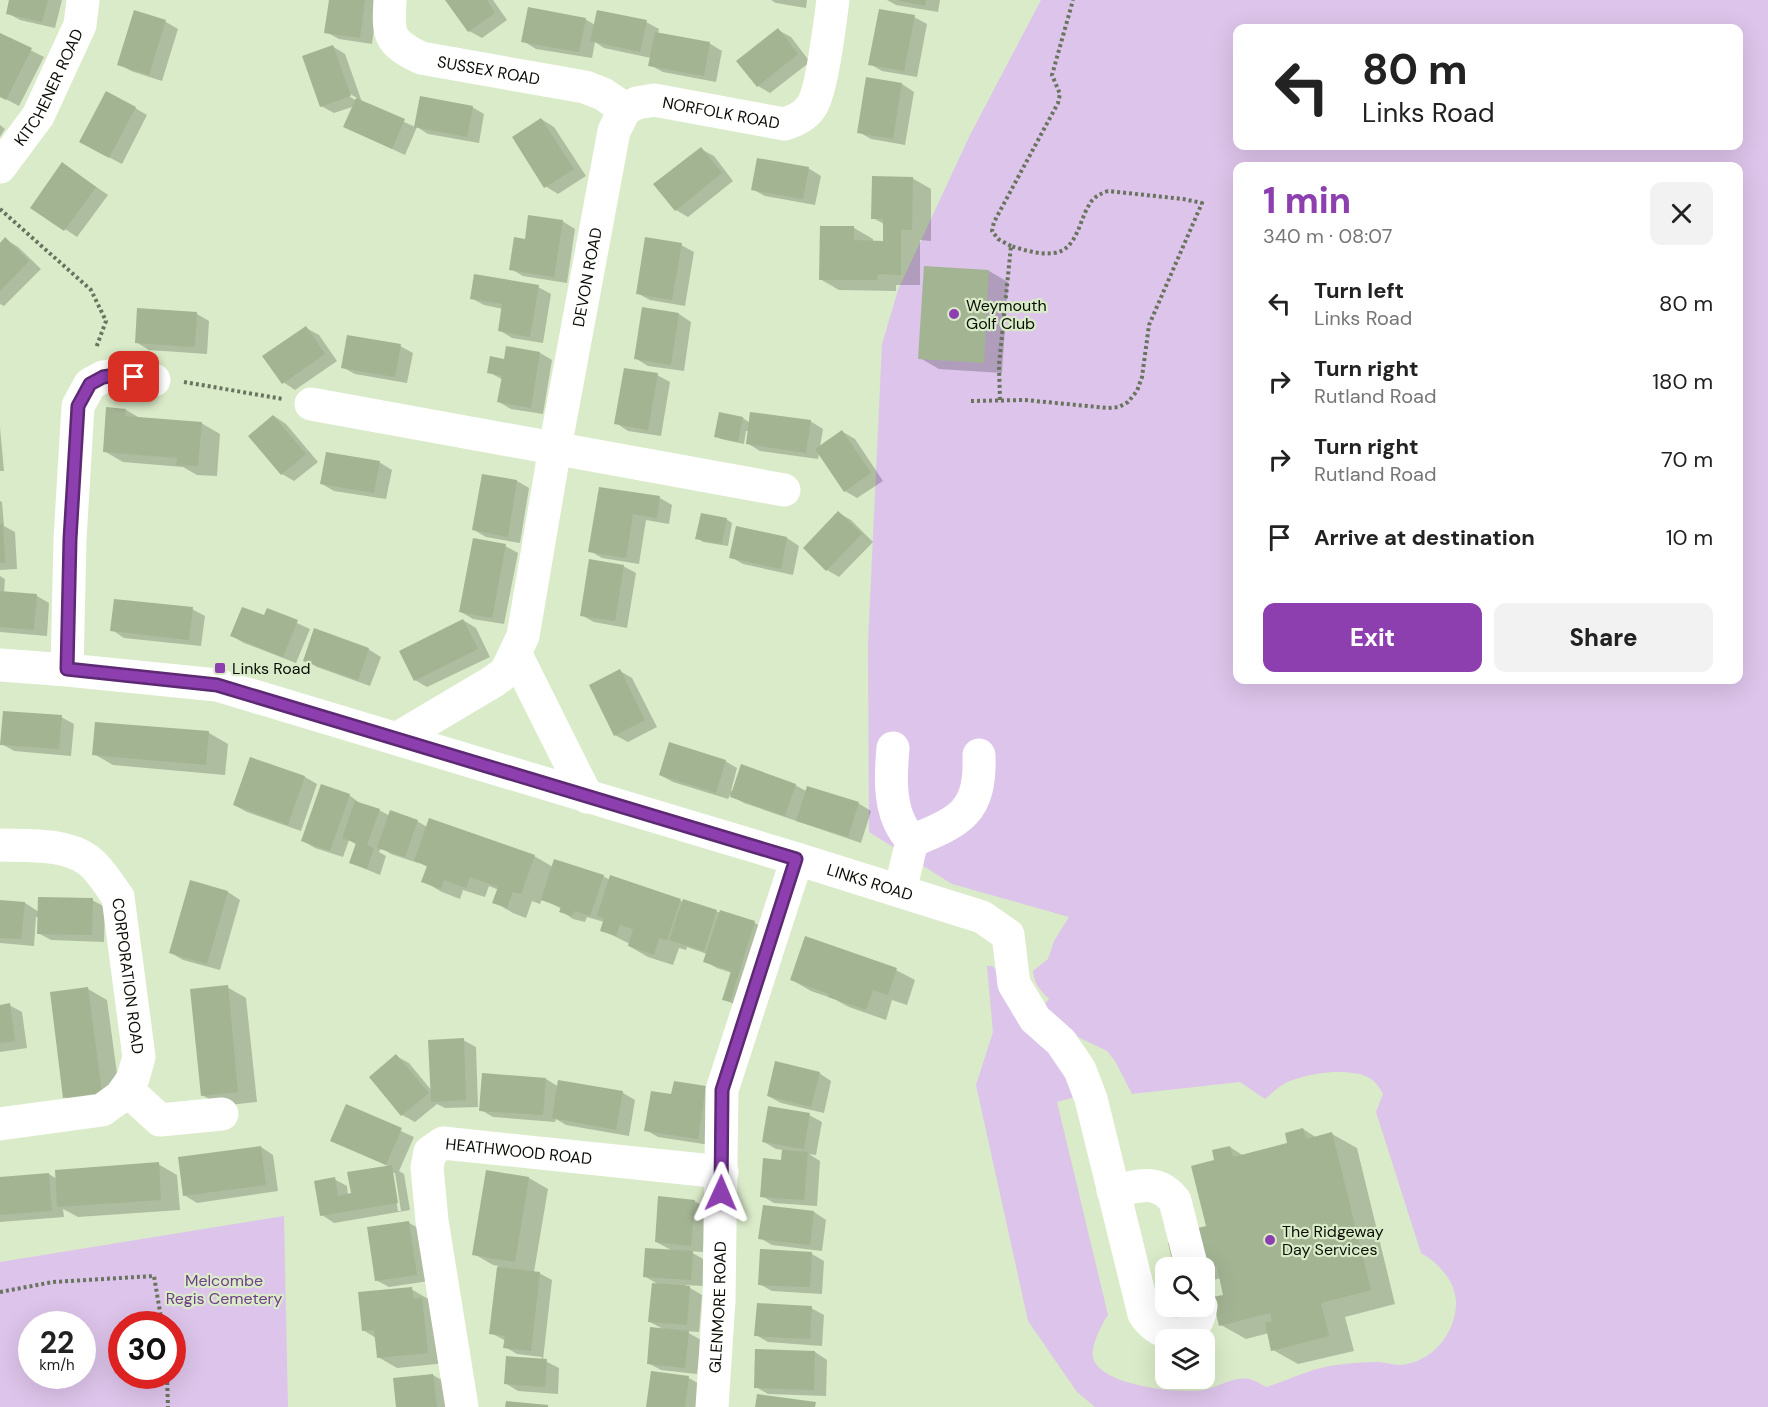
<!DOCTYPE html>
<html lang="en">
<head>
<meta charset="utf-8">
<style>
  body { margin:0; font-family:"DM Sans",sans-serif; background:#f2f2f2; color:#222; height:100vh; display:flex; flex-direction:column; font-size:22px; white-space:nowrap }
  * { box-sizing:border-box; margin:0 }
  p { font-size:20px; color:#767676 }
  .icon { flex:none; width:33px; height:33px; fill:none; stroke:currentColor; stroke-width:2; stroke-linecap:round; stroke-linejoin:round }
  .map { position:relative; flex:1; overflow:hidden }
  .sheet { position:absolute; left:1233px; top:162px; width:510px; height:522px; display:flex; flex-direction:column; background:#fff; border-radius:12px; box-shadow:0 6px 24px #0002 }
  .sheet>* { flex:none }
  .hud { position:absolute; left:1233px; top:24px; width:510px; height:126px; border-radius:12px; box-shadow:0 6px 24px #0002; background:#fff; color:#222; overflow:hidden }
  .fabs { position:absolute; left:1155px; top:1257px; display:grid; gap:12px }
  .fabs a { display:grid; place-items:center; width:60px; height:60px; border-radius:12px; background:#fff; box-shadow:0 6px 24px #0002; font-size:30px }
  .speed { position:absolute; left:18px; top:1311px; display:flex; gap:12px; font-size:30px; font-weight:700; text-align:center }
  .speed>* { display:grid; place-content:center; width:78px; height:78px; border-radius:50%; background:#fff; box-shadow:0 6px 24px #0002; line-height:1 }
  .speed small { font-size:15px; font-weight:400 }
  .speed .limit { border:9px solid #d22; background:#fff; color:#111 }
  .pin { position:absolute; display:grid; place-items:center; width:51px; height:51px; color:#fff; margin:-26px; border-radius:12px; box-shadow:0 3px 9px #0006 }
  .me { position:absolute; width:66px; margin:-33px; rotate:1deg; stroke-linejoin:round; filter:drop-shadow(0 0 4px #0008) }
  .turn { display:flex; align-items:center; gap:21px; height:126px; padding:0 30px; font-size:27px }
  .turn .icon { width:78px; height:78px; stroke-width:2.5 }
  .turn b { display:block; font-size:42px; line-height:51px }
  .round { display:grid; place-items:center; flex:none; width:63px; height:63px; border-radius:12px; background:#f2f2f2 }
  .head { display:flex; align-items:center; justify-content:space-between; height:102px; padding:0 30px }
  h1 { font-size:36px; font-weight:800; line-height:45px; color:#8d3faf }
  .button { display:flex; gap:12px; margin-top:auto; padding:12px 30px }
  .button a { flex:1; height:69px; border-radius:12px; background:#8d3faf; color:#fff; font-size:24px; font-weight:800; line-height:69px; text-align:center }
  .button a+a { background:#f2f2f2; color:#222 }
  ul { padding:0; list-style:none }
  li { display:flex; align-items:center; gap:18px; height:78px; padding:0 30px }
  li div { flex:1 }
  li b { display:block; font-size:22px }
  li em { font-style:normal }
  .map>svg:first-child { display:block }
  .green { fill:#ddc4ea; fill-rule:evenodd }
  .shadow { fill:#0003; fill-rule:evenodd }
  .building { fill:#a3b493 }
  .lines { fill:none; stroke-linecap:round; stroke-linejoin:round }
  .path { stroke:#69745f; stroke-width:4; stroke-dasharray:3 3; stroke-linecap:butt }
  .minor { stroke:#fff; stroke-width:33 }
  .route-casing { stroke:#5c2972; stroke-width:15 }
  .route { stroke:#8d3faf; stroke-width:10 }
  .poi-dot { fill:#8d3faf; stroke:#daebc9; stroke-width:2 }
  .labels { text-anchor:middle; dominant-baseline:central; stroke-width:4.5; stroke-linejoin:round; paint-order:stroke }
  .street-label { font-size:16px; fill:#090e04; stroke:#daebc9 }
  .poi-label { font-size:16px; fill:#090e04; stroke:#daebc9; text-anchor:start }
  .park-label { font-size:16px; fill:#703e88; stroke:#daebc9 }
</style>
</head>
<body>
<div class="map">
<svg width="1768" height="1407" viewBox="0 0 1768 1407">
  <rect width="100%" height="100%" fill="#daebc9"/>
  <path class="green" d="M1041,0H1768V1407H1095L1077,1392L1028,1321L976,1085L993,1032L987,966H992L999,972L1078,1096L1057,1102L1108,1315C1102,1323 1090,1348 1093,1358C1101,1386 1180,1394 1204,1390C1219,1387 1233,1376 1249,1379C1255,1380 1261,1384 1266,1387C1290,1380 1311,1368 1336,1365C1349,1363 1364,1362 1377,1362C1385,1362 1392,1365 1400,1365C1431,1363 1456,1334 1456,1303C1456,1282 1439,1263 1421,1253L1376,1112L1383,1094C1380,1089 1376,1082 1371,1079C1352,1066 1303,1073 1284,1084C1277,1088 1271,1094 1265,1099L1240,1082L1132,1094L1115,1061L1107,1051L1078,1037L1048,1012L1045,1004L1049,999C1040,990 1034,984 1033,971L1048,959L1054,941L1069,917L952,884L869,832L868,643L882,344L898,290L970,135ZM1238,28H1738V146H1238ZM1238,166H1738V680H1238Z
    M284,1216L288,1407H0V1262ZM32,1324H82V1376H32ZM122,1324H172V1376H122Z"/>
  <path class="shadow" d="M11,0H62L55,28L20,20L7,13Z
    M331,0H378L372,44L339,39L326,32Z
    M447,0H493L507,20L482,38L469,31Z
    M771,0H807L806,8L776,3Z
    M887,0H940L938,12L896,5Z
    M135,12L166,22L178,29L162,81L131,71L119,64Z
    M914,17L927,24L917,77L882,71L870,64Z
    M585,19L595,25L646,22L659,29L658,34L709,43L722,51L716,82L663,72L650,65L651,58L604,48L595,42L592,58L536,49L523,41Z
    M778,30L791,37L810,62L770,93L758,86Z
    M1,35L44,57L19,106L0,96Z
    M332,46L345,54L362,102L415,127L472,107L484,114L479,143L428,134L417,127L405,155L345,127L355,106L334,113L321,106ZM345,91L357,98V101L344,93Z
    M868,79L902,84L914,92L905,145L871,139L859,132Z
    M135,108L147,115L122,164L93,149Z
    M541,119L554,127L586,176L558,194L545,186Z
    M0,125L5,129L0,137Z
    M701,149L714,156L733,181L688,217L676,210Z
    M63,164L108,195L77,237L32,207Z
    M808,168L821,176L815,205L765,196L752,189Z
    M912,178L931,189V241L920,240V285H896V291L839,290L820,279L854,228L873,239V242H884V224L873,218Z
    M562,221L575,229L567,283L523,276L511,269L526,241Z
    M5,239L18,247L41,269L4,306L0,304V245Z
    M681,245L694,252L685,306L650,300L637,293Z
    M989,271L1008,282L1002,373L939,369L920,358Z
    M538,287L551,294L543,343L512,338L499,330L503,309L484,305L471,298Z
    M197,314L209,321L207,354L149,350L136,342Z
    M679,314L691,322L684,371L648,366L635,358Z
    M306,328L319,335L337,361L295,390L283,382Z
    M400,346L413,353L407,383L355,374L342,367Z
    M540,353L552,360L543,414L511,409L499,402L503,380L489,372L505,360Z
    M657,375L670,382L661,436L628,431L616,423Z
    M126,410L140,418L201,423L220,434L217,476L197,475L183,467L123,462L104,451Z
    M274,416L286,424L318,462L294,481L282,474Z
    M743,418L750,423L810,421L823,429L820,447L843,432L855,439L883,481L857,498L845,491L819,453L818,459L760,451L747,443L749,431H746L744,444L721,439L715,436Z
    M0,427L4,471H0Z
    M379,462L392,470L386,499L334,491L322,484Z
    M483,476L517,481L529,488L520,543L486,537L474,530Z
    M600,488L660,498L672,505L669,524L646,520L639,564L602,558L590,551Z
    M0,501L2,502L4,526L15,532L17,569L0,570Z
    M839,513L851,520L873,542L839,577L827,570Z
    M726,519L732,523L728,546L703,542L697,538Z
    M787,538L799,546L793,575L743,564L731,557Z
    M505,546L518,553L504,624L473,619L461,612Z
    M623,566L636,573L627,628L594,622L581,615Z
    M0,576L5,579L4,593L37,596L49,603L47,636L0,632Z
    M192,609L205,616L201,646L124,638L112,630Z
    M268,610L310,629L296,663L244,643L232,636L265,617Z
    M463,620L476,628L490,657L427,687L415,680Z
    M368,649L381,657L370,686L317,667L305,660Z
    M620,671L632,678L657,727L628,742L615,735Z
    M61,717L74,724L71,756L14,751L2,744Z
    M209,733L228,744L225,775L113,765L94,754Z
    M250,758L305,777L317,784L301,831L247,812L234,805Z
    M725,761L737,768L731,791L795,785L806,791L858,803L871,811L861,843L744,803L730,795L728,799L673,782L660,775Z
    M349,795L361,804L379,810L390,816L417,821L427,827L534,856L553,867L603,876L610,880L755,923L767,930L737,1006L724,999L732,973L717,968L704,961L707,954L687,947L686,950L679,948L673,965L648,957L629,946L630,944L602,930L604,922L587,917L585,922L573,919L561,911L562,909L542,899L540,904L532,901L526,918L513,913L494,902L499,890L489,886L485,897L463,890L460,899L442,892L423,881L428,867L418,862V863L391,854L381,848L379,852L386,856L380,875L351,863L357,845L349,840L343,857L315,848L303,841Z
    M191,882L228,892L240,900L220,970L183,960L171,953Z
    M92,900L105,907L104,942L51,940L38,933L39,917H36L34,946L0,943V901L25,903L39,912Z
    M896,970L915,980L907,1005L892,1000L886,1020L849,1007L834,999L811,991L792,980Z
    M227,987L246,998L257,1102L221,1106L202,1095Z
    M88,989L107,1000L121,1103L84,1108L65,1097Z
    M9,1005L22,1012L27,1048L0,1052V1006Z
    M463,1040L476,1047L478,1107L445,1108L437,1104L415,1122L402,1115L396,1056L409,1063L432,1091Z
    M819,1073L831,1081L824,1113L781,1103L768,1096Z
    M546,1079L559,1087L623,1093L635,1100L629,1136L566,1125L556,1119L555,1122L493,1117L481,1110Z
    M675,1083L706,1088L710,1145L658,1137L646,1130L673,1096Z
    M346,1106L414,1137L399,1171L404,1174L410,1210L334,1223L322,1215L334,1179L347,1186L348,1195L390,1167L332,1140ZM392,1173H395L401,1211H398Z
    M809,1115L822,1122L816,1155L809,1154L820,1161L817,1206L774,1203L762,1196L783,1161V1150L776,1149L764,1142Z
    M1303,1129L1317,1138L1332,1134L1357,1148L1395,1304L1345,1317L1354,1351L1298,1364L1273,1350L1269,1333L1246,1339L1221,1325L1225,1296L1221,1278L1204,1282V1268L1216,1161L1230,1147L1244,1156L1288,1144Z
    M261,1147L273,1155L278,1191L197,1203L184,1195Z
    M158,1164L177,1175L180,1210L78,1217L63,1209L64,1217L0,1222V1178L49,1174L57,1179Z
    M529,1178L548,1189L534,1272L539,1273L552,1280L543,1360L559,1368L558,1394L518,1391L505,1383L542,1360V1357L517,1354L505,1347L506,1341L491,1333L498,1266L493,1265L474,1254Z
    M694,1201L707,1208L703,1252L689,1251L705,1260L704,1286L685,1285L702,1295L699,1332L685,1331L701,1340L697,1374L661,1370L648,1363L665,1330L650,1322L661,1286L644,1276L673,1251L656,1242Z
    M764,1206L814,1212L826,1220L822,1251L772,1245L760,1238Z
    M409,1223L422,1230L429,1281L389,1287L376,1280Z
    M761,1251L812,1254L824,1261L822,1294L772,1291L759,1284Z
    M411,1289L430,1300L446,1363L397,1368L378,1357L376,1338L363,1330Z
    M811,1308L824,1315L822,1346L768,1342L756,1335Z
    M815,1352L827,1360L826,1396L768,1394L756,1387Z
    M433,1375L445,1382L448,1407H398Z
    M689,1378L701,1385L698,1407H648Z"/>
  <path class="building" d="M9,0H48L42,22L6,14Z
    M329,0H365L360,38L324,33Z
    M445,0H487L495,13L468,32Z
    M897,0H926L925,6Z
    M528,7L586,18L579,52L521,42Z
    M879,9L915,15L904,71L868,65Z
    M134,10L166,20L149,75L117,65Z
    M597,10L647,20L640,52L590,41Z
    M778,28L798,54L757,87L736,61Z
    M655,32L710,42L704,76L648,66Z
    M0,33L32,48L6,100L0,97Z
    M333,45L351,96L320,107L302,56Z
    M866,77L902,83L893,139L857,133Z
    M106,91L136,107L109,158L79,142Z
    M420,96L473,106L467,137L414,127Z
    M356,98L405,119L392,149L343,127Z
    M541,118L574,169L544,188L512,137Z
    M701,147L722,173L675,211L653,184Z
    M757,158L809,167L803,199L751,190Z
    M62,162L96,187L64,231L30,208Z
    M872,176L913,177L912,230H901V275L878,274L877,280H819L820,226H854V240L883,241V219H871Z
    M528,215L563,220L554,277L509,270L514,237L525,239Z
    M5,237L29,261L0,291V243Z
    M645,237L682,243L672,300L636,294Z
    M924,266L989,270L984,363L918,359Z
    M474,274L539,285L530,337L498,331L502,304L470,299Z
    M642,307L679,313L671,365L634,359Z
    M137,308L197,312L195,347L135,343Z
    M306,326L325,354L282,384L262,356Z
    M347,335L401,344L395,377L341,368Z
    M506,346L540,352L531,408L497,402L502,376L487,373L490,356L504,359Z
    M624,368L658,373L648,430L614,424Z
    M106,407L126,409L125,416L202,422L198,466L176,465L177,458L103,452Z
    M719,412L743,417L738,442L714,437Z
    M750,412L811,420L806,453L746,444Z
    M273,415L306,454L281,475L248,436Z
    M842,430L871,473L844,492L815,449Z
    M326,452L380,461L374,493L320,484Z
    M482,474L517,480L508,537L472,530Z
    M599,487L660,496L657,518L633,514L626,558L588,552Z
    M838,511L862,534L826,571L803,548Z
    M701,513L727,518L722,544L695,539Z
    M3,523L5,563H0V524Z
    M736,526L787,537L781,569L729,558Z
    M473,538L506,544L492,618L459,612Z
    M589,559L624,565L615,621L580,616Z
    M0,591L37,594L34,630L0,627Z
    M114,599L193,607L189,640L110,631Z
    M242,607L264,615L267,608L298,620L283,657L230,636Z
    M463,619L478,649L414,681L399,651Z
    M314,628L369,648L358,680L303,661Z
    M620,669L645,720L614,736L589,685Z
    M3,711L62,715L59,749L0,745Z
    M95,722L209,731L206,765L92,755Z
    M669,742L726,760L716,793L659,775Z
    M250,757L305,776L288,825L233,805Z
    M741,764L796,784L785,816L730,797Z
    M321,784L350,794L330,851L301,841Z
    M807,786L859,802L848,837L796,821Z
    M355,801L380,809L367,845L374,848L367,869L349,863L356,843L342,838Z
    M390,810L418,820L405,857L377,848Z
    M429,818L535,855L521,894L513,892L507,908L492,903L498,887L470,877L466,888L444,880L441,889L421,882L427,866L414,861Z
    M554,859L604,875L590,916L575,911L572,916L559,912L561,907L541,900Z
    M610,875L681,899L667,940L659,938L654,955L628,946L633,929L620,925L616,936L600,931L604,918L597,916Z
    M190,880L228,891L207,964L169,953Z
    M38,897L93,898L92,935L37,934Z
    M683,899L717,910L704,951L669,940Z
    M0,900L25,902L21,939L0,938Z
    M720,910L755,921L730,1002L722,1000L731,971L703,962Z
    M805,936L897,968L888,995L873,990L866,1010L828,997L829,994L790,980Z
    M228,985L238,1092L201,1096L190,989Z
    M88,987L102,1093L63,1098L50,992Z
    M10,1003L15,1041L0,1043V1005Z
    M464,1038L466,1100L431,1102L428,1040Z
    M396,1054L429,1093L401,1116L369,1077Z
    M775,1061L820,1072L811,1107L767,1096Z
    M482,1073L546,1078L543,1115L479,1111Z
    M558,1080L623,1091L616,1130L552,1118Z
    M674,1081L706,1086L698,1139L644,1131L651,1091L671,1094Z
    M346,1104L402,1128L386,1165L330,1141Z
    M768,1106L810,1113L804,1149L762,1142Z
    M1303,1128L1306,1139L1332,1132L1371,1290L1321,1303L1329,1336L1271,1351L1265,1323L1272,1321L1270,1313L1219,1326L1212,1297L1223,1295L1217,1267L1204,1270L1174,1268L1168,1243L1196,1236L1194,1229L1206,1226L1191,1166L1214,1160L1212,1150L1230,1146L1233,1157L1287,1143L1285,1133Z
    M261,1146L266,1185L183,1196L178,1157Z
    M782,1150L808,1152L804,1200L760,1197L763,1158L781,1160Z
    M159,1162L161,1200L57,1207L55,1170Z
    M392,1165L398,1203L320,1216L314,1181L335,1177L338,1196L351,1193L347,1172Z
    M486,1170L529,1177L515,1262L472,1255Z
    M49,1173L52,1211L0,1215V1177Z
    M658,1196L695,1200L691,1246L655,1242Z
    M763,1205L814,1211L810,1245L758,1239Z
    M409,1221L417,1275L375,1281L367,1227Z
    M645,1248L693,1251L691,1280L643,1277Z
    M760,1249L812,1252L810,1287L758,1285Z
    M497,1267L540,1272L531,1351L503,1348L505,1336L489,1334Z
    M652,1283L690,1286L687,1325L648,1322Z
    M412,1287L413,1299L422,1298L428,1353L377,1358L374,1330L362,1331L358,1292Z
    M757,1303L812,1306L810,1339L754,1336Z
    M650,1327L689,1331L685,1368L647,1364Z
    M755,1349L815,1351L814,1390L754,1388Z
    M506,1356L547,1359L545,1387L504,1384Z
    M651,1371L689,1376L685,1407H646Z
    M433,1374L437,1407H396L393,1378Z
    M757,1394L816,1402L815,1407H755Z
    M506,1401L548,1405V1407H505Z"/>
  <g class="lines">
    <path class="path" d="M0,209L91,290L106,321L96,348
      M1011,246L998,239L992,231L994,222L1058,103L1060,94L1052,75L1073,0
      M184,382L283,399
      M971,401L1025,400L1108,408L1119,407L1128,402L1137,391L1142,377L1149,325L1202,203L1183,199L1108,191C1100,194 1093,197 1089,205C1079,221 1077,250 1054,253C1040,255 1024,250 1011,246L999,365L1000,401
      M0,1292L53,1282L154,1276L162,1324
      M167,1376L168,1407"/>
    <g class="minor">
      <path id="s1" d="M390,0C388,35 388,42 421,58L585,87L603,94L625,109"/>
      <path id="s2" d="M625,109L637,103L654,100L784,124C795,121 804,117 811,107C822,93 830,21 833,0"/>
      <path id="s3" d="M0,167L38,116L80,25L83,0"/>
      <path d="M311,404L784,490"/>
      <path d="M516,655L587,797"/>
      <path id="s4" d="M0,665L67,670L217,685L797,859L982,917L1008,935L1014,984L1035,1019L1061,1042L1080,1070L1091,1099L1144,1314C1161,1340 1197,1344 1201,1306"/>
      <path d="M67,670L70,539L78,406L90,384L103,377L115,375L154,380"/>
      <path id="s5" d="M398,738L494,681L506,672L523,636L555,448L614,131L625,109"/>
      <path d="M893,748C891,771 889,799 899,821C902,828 907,835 912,841"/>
      <path id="s6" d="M0,845C28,846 64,843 88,860C101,870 109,885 118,897L139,1057L133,1078L126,1089L120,1097L102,1110L0,1124"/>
      <path d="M900,891L912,841C960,821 981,813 979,755"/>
      <path d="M126,1089L160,1120L222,1114"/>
      <path d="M1113,1191C1138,1187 1157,1177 1175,1201L1192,1268"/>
      <path id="s7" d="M462,1407L432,1221L427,1167L430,1152L443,1143L722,1172"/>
      <path id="s8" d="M712,1407L719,1300L722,1090L797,859"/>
    </g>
  </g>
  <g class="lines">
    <defs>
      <path id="route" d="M134,377L115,375L103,377L90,384L78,406L70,539L67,669L217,685L796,859L722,1090L721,1193"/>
    </defs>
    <use href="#route" class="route-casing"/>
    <use href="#route" class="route"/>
  </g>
  <g class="poi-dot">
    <circle cx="954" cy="314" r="6"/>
    <rect x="214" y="662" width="12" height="12" rx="3"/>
    <circle cx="1270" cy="1240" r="6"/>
  </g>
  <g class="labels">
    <g class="street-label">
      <text stroke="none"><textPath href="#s1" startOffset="142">SUSSEX ROAD</textPath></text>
      <text stroke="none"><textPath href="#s3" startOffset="94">KITCHENER ROAD</textPath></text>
      <text stroke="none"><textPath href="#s2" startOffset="99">NORFOLK ROAD</textPath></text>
      <text stroke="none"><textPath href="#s5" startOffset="531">DEVON ROAD</textPath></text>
      <text stroke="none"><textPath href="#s4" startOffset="900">LINKS ROAD</textPath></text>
      <text stroke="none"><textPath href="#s6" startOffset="218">CORPORATION ROAD</textPath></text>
      <text stroke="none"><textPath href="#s7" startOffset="350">HEATHWOOD ROAD</textPath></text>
      <text stroke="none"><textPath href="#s8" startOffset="100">GLENMORE ROAD</textPath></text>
    </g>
    <g class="poi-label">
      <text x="966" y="305">Weymouth<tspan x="966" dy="18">Golf Club</tspan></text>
      <text x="232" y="668">Links Road</text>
      <text x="1282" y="1231">The Ridgeway<tspan x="1282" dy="18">Day Services</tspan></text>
    </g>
    <g class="park-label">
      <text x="224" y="1280">Melcombe<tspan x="224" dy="18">Regis Cemetery</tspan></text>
    </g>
  </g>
</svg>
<div class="fabs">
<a><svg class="icon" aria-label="search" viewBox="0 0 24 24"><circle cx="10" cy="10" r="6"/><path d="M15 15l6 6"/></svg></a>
<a><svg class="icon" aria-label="layers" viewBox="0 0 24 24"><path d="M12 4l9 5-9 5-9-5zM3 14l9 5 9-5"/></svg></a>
</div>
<div class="speed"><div>22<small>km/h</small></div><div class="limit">30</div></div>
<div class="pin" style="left:134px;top:377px;background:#d93025"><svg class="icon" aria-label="arrive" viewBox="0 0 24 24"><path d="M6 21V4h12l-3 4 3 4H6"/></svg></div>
<svg class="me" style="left:721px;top:1193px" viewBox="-20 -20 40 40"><path d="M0-17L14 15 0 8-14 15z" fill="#8d3faf" stroke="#fff" stroke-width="4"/></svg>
<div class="hud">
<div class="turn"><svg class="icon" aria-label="left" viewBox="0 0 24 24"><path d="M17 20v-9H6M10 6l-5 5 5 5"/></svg><div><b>80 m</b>Links Road</div></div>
</div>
<section class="sheet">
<div class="head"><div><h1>1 min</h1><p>340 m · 08:07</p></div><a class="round"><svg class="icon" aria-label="close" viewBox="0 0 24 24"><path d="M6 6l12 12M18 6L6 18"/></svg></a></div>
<ul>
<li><svg class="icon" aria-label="left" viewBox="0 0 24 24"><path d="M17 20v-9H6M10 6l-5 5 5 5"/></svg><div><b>Turn left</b><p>Links Road</p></div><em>80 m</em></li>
<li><svg class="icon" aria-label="right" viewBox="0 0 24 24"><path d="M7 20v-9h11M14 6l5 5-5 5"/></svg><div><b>Turn right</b><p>Rutland Road</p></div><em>180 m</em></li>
<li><svg class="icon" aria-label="right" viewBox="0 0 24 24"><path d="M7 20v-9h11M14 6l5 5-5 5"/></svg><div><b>Turn right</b><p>Rutland Road</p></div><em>70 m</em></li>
<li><svg class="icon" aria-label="arrive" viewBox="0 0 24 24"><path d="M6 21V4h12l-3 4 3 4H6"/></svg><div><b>Arrive at destination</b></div><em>10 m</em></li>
</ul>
<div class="button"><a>Exit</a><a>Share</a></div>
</section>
</div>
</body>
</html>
